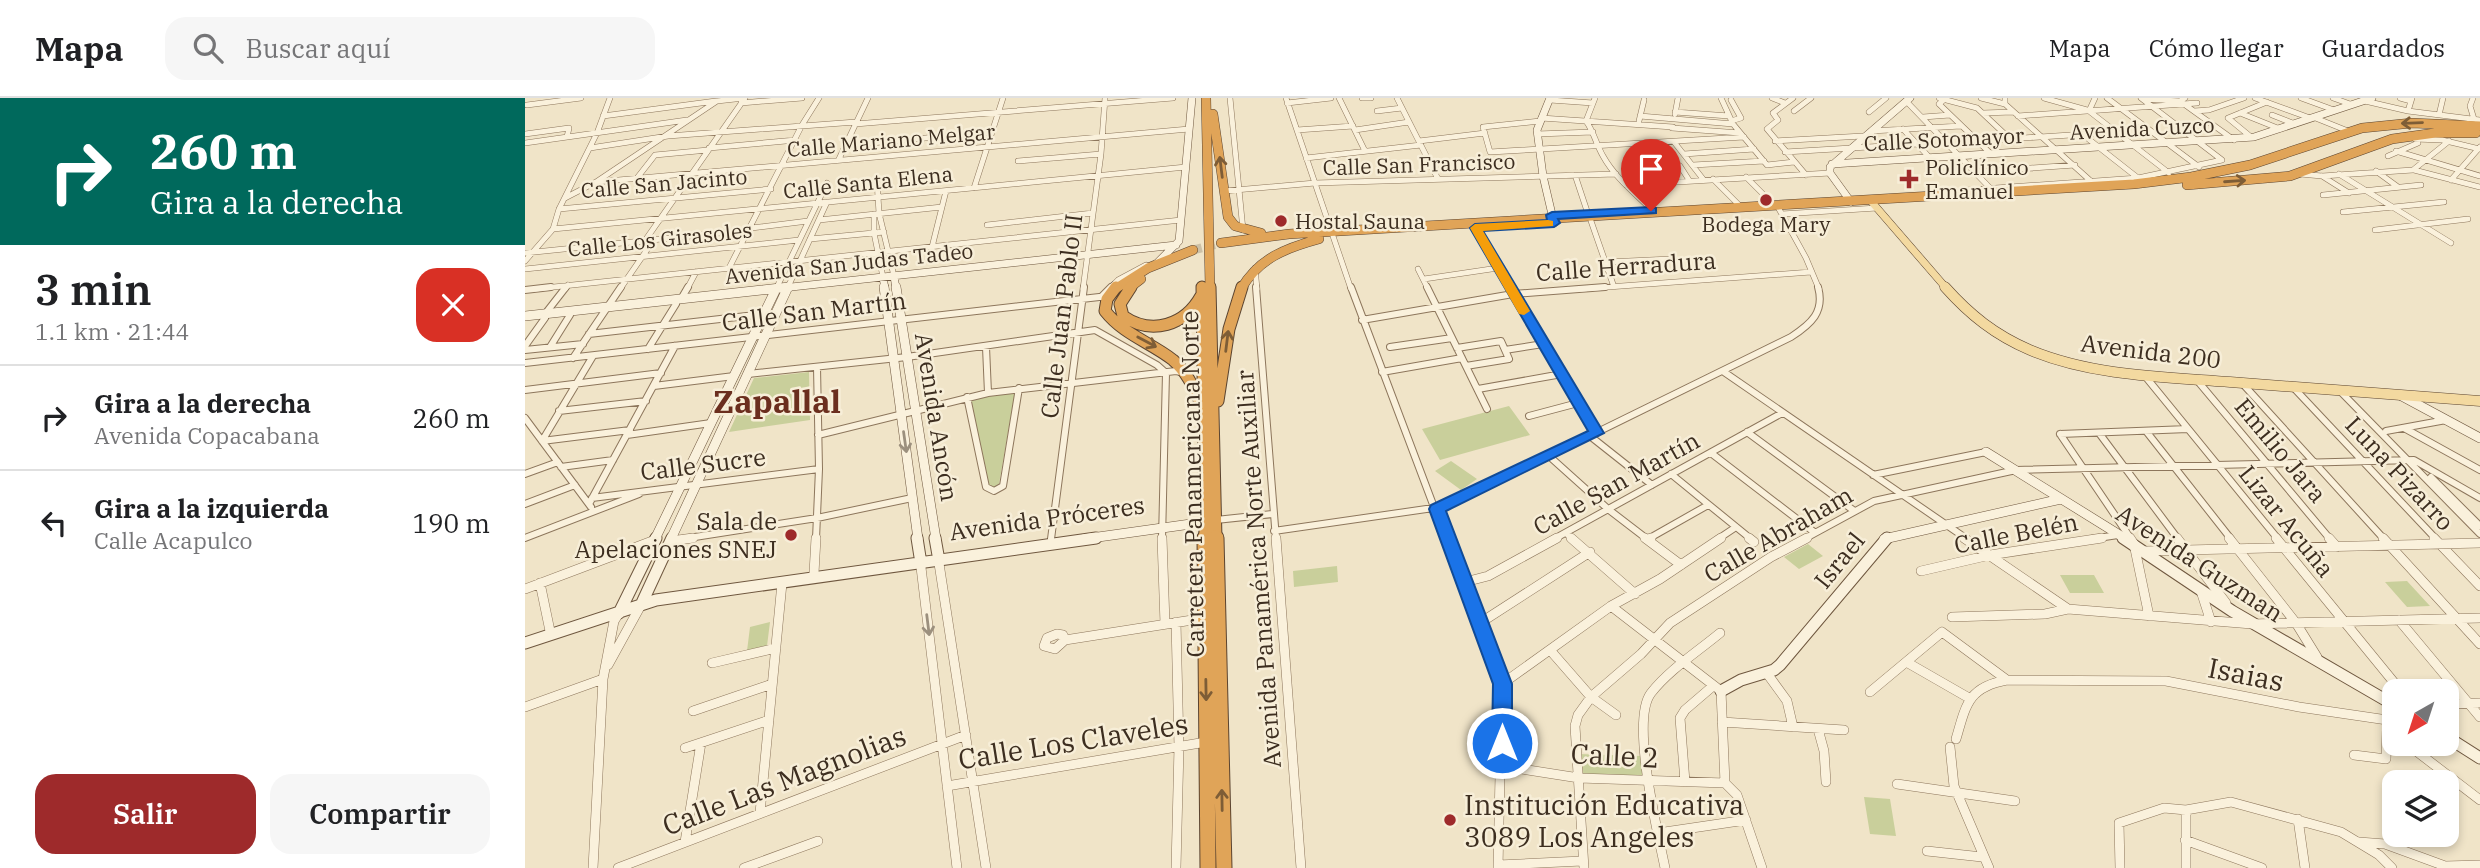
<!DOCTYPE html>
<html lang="es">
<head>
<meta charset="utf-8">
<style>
  body { margin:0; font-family:"IBM Plex Serif",serif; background:#f6f6f6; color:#202124; height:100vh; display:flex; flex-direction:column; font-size:26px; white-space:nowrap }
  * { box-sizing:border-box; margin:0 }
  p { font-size:23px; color:#757577 }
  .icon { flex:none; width:38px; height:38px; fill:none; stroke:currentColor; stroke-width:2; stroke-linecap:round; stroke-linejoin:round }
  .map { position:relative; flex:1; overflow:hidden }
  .drawer { display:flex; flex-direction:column; background:#fff; width:525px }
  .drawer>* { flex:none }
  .guide { background:#00695c; color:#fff; overflow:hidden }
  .needle { width:46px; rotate:219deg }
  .tools { position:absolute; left:1857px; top:581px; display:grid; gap:14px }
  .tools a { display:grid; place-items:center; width:77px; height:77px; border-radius:14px; background:#fff; box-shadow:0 4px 10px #0003; font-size:35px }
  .pin { position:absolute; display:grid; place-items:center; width:60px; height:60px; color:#fff; margin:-72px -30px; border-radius:50% 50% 50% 0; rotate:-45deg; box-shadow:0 0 7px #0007 }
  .pin .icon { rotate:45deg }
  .me { position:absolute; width:77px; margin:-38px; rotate:0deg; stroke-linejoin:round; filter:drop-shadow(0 0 5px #0008) }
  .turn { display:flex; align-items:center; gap:24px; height:147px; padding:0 35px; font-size:32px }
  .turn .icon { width:91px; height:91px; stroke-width:2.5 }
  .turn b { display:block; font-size:49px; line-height:60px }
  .round { display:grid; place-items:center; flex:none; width:74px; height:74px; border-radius:21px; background:#f6f6f6 }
  .overview { display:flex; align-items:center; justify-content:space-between; height:119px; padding:0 35px }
  h1 { font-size:42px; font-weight:600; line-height:52px }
  .button { display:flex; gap:14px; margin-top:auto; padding:14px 35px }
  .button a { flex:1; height:80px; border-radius:21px; background:#9e2a2b; color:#fff; font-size:28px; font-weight:600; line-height:80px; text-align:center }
  .button a+a { background:#f6f6f6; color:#202124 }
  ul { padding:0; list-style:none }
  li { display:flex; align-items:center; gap:21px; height:105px; padding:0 35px; border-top:2px solid #e0e0e0 }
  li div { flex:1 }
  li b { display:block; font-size:26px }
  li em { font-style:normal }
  header { display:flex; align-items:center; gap:42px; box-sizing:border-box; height:98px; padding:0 35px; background:#fff; border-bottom:2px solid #e0e0e0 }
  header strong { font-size:33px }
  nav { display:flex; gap:38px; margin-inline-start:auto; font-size:24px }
  .search { width:490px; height:63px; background:#f6f6f6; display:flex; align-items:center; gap:18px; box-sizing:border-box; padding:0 24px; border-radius:21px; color:#757577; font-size:26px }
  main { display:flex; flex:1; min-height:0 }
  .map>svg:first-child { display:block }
  .green { fill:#c9cf9b }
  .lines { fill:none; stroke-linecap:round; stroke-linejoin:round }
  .highway-tunnel { stroke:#ccc0a6; stroke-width:9; stroke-dasharray:9 4.5; stroke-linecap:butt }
  .street-far2-casing { stroke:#8d765c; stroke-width:6 }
  .street-far1-casing { stroke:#8d765c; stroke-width:8 }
  .street-casing { stroke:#8d765c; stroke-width:10 }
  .secondary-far2-casing { stroke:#6f573f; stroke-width:8 }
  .secondary-far1-casing { stroke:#6f573f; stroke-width:10 }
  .secondary-casing { stroke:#6f573f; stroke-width:13 }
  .primary-far1-casing { stroke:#5b4430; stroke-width:8 }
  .primary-casing { stroke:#5b4430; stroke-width:11 }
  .highway-far2-casing { stroke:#5b4430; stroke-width:10 }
  .highway-far1-casing { stroke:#5b4430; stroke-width:13 }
  .highway-casing { stroke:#5b4430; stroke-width:17 }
  .street-far2 { stroke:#faf1dc; stroke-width:5 }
  .street-far1 { stroke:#faf1dc; stroke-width:6 }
  .street { stroke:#faf1dc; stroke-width:9 }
  .secondary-far2 { stroke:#faf1dc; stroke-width:7 }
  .secondary-far1 { stroke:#faf1dc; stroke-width:9 }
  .secondary { stroke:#faf1dc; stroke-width:11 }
  .primary-far1 { stroke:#f3d9a0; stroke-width:7 }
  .primary { stroke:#f3d9a0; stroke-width:10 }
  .highway-far2 { stroke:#e0a458; stroke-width:9 }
  .highway-far1 { stroke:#e0a458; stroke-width:11 }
  .highway { stroke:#e0a458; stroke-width:15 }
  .oneway { stroke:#7e5d36 }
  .oneway2 { stroke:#9c907e }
  .route { fill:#1a73e8; stroke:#114b97; stroke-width:2 }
  .slow { fill:#f59e0b }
  .poi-dot { fill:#9e2a2b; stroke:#f7eed8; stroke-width:2.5 }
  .labels { text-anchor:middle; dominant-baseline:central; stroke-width:5; stroke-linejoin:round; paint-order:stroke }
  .far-street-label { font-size:21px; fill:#3d2e20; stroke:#f7eed8 }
  .far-poi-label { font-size:21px; fill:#3d2e20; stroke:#f7eed8; text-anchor:start }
  .street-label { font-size:24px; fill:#3d2e20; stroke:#f7eed8 }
  .poi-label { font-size:24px; fill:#3d2e20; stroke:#f7eed8; text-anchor:end }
  .near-street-label { font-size:28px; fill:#3d2e20; stroke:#f7eed8 }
  .near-poi-label { font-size:28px; fill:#3d2e20; stroke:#f7eed8; text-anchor:start }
  .district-label { font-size:32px; font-weight:bold; fill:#6b2e1e; stroke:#f7eed8 }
</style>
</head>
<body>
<header>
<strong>Mapa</strong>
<div class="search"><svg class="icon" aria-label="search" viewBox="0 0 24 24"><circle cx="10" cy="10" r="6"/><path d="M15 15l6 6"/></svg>Buscar aquí</div>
<nav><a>Mapa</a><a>Cómo llegar</a><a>Guardados</a></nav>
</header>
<main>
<section class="drawer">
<div class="guide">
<div class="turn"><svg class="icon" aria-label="right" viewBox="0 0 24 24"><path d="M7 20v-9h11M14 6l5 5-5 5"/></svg><div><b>260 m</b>Gira a la derecha</div></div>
</div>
<div class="overview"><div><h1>3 min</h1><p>1.1 km · 21:44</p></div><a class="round" style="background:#d93025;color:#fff"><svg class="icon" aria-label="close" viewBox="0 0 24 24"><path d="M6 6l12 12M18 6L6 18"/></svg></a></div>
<ul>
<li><svg class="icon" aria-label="right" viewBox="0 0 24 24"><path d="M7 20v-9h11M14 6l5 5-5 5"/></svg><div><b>Gira a la derecha</b><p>Avenida Copacabana</p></div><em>260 m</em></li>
<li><svg class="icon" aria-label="left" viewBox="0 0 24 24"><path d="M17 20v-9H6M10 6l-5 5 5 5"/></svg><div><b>Gira a la izquierda</b><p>Calle Acapulco</p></div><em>190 m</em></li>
</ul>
<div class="button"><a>Salir</a><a>Compartir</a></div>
</section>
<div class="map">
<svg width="1955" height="770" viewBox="0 0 1955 770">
  <rect width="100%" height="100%" fill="#f0e4c8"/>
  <path class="green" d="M284,274L285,322L204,334L229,280Z
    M490,294L474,386L472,390L466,391L463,386L446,301Z
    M984,308L1005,337L915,362L897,331Z
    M926,363L952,381L936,392L910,373Z
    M1283,446L1298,458L1274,471L1259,459Z
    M812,468L813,484L769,489L768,473Z
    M1535,477H1569L1579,495H1545Z
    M1882,483L1905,508L1882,509L1860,484Z
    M245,524L242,548L222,553L225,529Z
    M1053,656L1116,658L1118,679L1060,677L1054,674Z
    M1339,699L1365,701L1371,738L1345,736Z"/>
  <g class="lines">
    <path class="highway-tunnel" d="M668,152L696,145"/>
    <defs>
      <path id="street-far2" d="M705,0L718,132
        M761,0L826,191
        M814,0L840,53
        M837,0H846
        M872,0L913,81
        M1070,0L1061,23C1069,34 1071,46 1078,58C1090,80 1112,97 1130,115
        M1196,0L1208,26L1242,67L1269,64
        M1247,0L1260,5
        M1268,0L1248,15L1253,22L1242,31L1281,77
        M1414,0L1452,10L1485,41
        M1421,0L1414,6L1465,55
        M1456,0L1480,6
        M1480,0V6L1568,85
        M1519,0L1562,12
        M1570,0L1564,13L1644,75
        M1582,0L1674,69
        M1730,0L1785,20
        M1776,0L1809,12
        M1808,0L1825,6
        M1875,0L1886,3
        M1948,0L1945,8L1949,21
        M1618,1L1655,3L1660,0
        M1025,2L1068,5
        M1206,2L1216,20L1206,23
        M1381,3L1466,91
        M1840,3L1883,13L1955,22
        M216,5L277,0
        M762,5L806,0
        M1659,6L1709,42
        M2,7L56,0
        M852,13L877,10
        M1269,13L1286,0
        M1669,13L1684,12L1719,0
        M1883,13L1887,0
        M1150,14L1204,18
        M1344,14L1361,0
        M1458,15L1488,14
        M1715,15L1755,31
        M1150,16L1153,0
        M1747,17L1770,26
        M1914,17L1918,0
        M78,18L191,3
        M1115,18L1208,26
        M1493,18L1672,5
        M1398,19L1425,17
        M1788,19L1823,33
        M1016,20L1148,29
        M1015,23L958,29L965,54L1219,39
        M1114,23L1119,2
        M330,26L648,0
        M1147,30L1215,35
        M1378,31L1404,59
        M772,32L828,28
        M830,32L884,24
        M1346,33L1436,28
        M0,36L44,30L42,39
        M1012,36L1068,34
        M1557,36L1613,80
        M1726,39L1703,20L1742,4
        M1890,41L1917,42L1955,51
        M894,43L960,35
        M1250,43L1338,38
        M1452,43L1592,34
        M1149,44L1178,81
        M0,45L162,22
        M335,46L466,34
        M65,50L143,38L331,24
        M184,50L271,42
        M1871,53L1955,78
        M1260,54L1393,46
        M1159,56L1229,51
        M1863,58L1893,45
        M781,60L896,47
        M313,63L343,0
        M493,63L576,56
        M1168,67L1239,63
        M1155,68L1164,82
        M1131,72L1138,84
        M1889,72L1955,89
        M1851,73L1873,89
        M1450,74L1550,67
        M1775,76L1797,78L1888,72L1924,43
        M1814,76L1926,145
        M1050,77L1063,116
        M1797,78L1824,95
        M1221,79L1247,105
        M112,80L130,57L183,52
        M1188,81L1217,110
        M1926,82L1955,49
        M352,83L354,115L369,178
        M71,84L664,31
        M1101,87L1305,75
        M449,90L478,0
        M1442,92L1613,80L1697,62L1616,0
        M699,93L790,85L1091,76
        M1798,97L1896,87
        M40,100L71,84L192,3L219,0
        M34,111L246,91
        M1254,111L1281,160L1294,191
        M1818,114L1919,104
        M349,116V135L358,179
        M1257,116L1352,110
        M294,122L417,109
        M1066,123L1089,189
        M462,127L568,115
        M226,130L283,123
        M950,130L986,191
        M28,131L661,69
        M1850,132L1943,121
        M285,141L359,134
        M119,144L220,0
        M407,149L421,93
        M0,155L224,132
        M0,163L28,131L34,111L72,35L85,0
        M1082,164L1146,161
        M204,170L277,27L294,0
        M730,170L732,191
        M0,171L274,142
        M893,171L903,191
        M899,181L973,170
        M263,189L302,104
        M10,191L656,122
        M40,191L43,187
        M95,191L128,143
        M162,191L171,174
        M251,191L302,85
        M558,191L576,56L580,0
        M584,191L593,182L621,167
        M1056,191L1286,174"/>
      <path id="street-far1" d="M731,189L751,441
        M826,189L921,441
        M902,189L962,311
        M985,189L1072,335
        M0,192L26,189
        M576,199L586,189
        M156,201L163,189
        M20,216L41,189
        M837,222L988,196L1080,189
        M64,236L239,216
        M0,248L20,220
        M25,249L45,217
        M461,249L463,295
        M865,249L927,240
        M932,250L976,243L984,261L941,268
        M123,251L151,206
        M0,252L58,246
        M980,252L1018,246
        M48,260L96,189
        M0,265L583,198
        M857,274L937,260
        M1199,274L1442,441
        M223,276L382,259L570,232L632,267L641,275L637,441
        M1620,278L1753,441
        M1671,281L1805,441
        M1717,285L1859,441
        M129,288L209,278
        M1767,288L1911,441
        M953,291L1037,276
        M0,292L136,275
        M1814,292L1955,436
        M442,299L461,389L469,393L478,388L494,290
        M34,313L121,303
        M1004,318L1053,305
        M0,320L66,409
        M1879,330L1955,372
        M1621,333L1706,441
        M1861,333L1921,322
        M1222,334L1328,412
        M1574,335L1653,441
        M1535,336L1606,441
        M1535,336L1663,331
        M102,337L186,325
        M293,337L463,295L651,273L660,275
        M1065,338L1127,387
        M17,343L68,258
        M17,343L105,332
        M1186,355L1289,434
        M1024,358L1083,411L1122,441
        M36,369L88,362
        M0,376L33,364
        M1146,376L1226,441
        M1348,377L1461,354
        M1906,379L1955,428
        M67,400L294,371
        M0,406L50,387
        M64,406L150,248
        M691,422L748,416
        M749,433L922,408L1266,239C1286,226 1300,214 1293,189
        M1041,435L1048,441
        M0,440L114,396
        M157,441L292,420L387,400
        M291,441L294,371L292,269
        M526,441L559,189
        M1029,441L1257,315
        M1123,441L1183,407
        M1193,441L1211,429
        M1279,441L1349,403L1491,372L1889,362L1955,400
        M1566,441L1593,437"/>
      <path id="street" d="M637,440L640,526
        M751,440L776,770
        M921,440L977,586L973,770
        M1046,440L1110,496
        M1120,440L1156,467
        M1224,440L1229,444
        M1439,440L1543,511
        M1605,440L1609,446L1624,518
        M1652,440L1701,505
        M1704,440L1771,525L1792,559
        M1751,440L1876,593
        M1804,440L1812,449
        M1858,440L1955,546
        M1909,440L1955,488
        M1123,441L1126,440
        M146,443L168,440
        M1621,453L1955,445
        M413,459L461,770
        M395,461L432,770
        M1396,473L1465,457L1577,440
        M289,475L291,440
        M940,484L963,478L1032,440
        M15,485L25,533
        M0,491L130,442
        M1676,493L1686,524
        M1086,508L1196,593L1200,685L1212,697L1237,770
        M1427,519L1520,516L1543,511L1727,526L1955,520
        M1874,522L1955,619
        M651,524L654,649L651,770
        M955,525L1065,454
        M532,536L538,537L540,542L530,551L519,548L522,540Z
        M540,542L680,520
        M1025,552L1066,599L1091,617
        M187,565L251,550
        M1383,565L1444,600
        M83,567L116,507
        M1241,574L1262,603L1268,629
        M977,586L1086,508L1135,481L1196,440
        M1345,594L1417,534L1482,582L1641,583L1774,609L1869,623
        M1922,606L1955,605
        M0,609L78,581
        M168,613L247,586
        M1197,624L1319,632
        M1293,631L1299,653L1301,684
        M1431,641C1441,607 1443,589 1482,582
        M1882,646L1955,702
        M1425,649L1429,688L1464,770
        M160,650L244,622
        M1829,657L1861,661L1862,632
        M977,668L1054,680L1200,685
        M1160,684L1155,620L1160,612L1188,588
        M1372,686L1490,703
        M422,688L681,644
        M1661,712V770
        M235,715L257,485
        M1773,721L1780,770
        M1133,735L1221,722
        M1660,742L1737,770
        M160,744L176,645
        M1834,744L1860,746L1920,768L1955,767
        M1402,753L1457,759
        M973,767L1057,763
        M68,770L78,581L89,523L94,515
        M93,770L441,637
        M219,770L293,743
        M1059,770L1050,628L1053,617L1066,599L1116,556L1145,525L1246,459L1282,440
        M1140,770C1133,735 1105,622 1126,595C1144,572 1172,554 1195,535
        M1595,770L1594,725L1639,710L1661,712L1706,704L1816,734L1854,757L1867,770"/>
      <path id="secondary-far2" d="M1025,0L1012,32L1018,78L1029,125
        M1307,66L1729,39L1847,0
        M1326,104L1305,75V69L1385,0
        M631,166L654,143L667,0
        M369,178L371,191
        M358,179L360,191
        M248,191L651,147"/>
      <path id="secondary-far1" d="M359,189L393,441
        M371,189L411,441
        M0,218L264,189
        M1875,297L1955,340
        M1461,354L1601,441
        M130,441L251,191
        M146,441L263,189
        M559,441L687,423
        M1359,441L1536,401"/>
      <path id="secondary" d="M392,440L395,459
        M410,440L413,457
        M1598,440L1707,513L1869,607
        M116,507L147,440
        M94,515L131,440
        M0,545L131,502L571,440
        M1196,593L1216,582L1249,572L1255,567L1362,440
        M1922,639L1955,660"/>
      <path id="primary-far1" d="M1345,102L1422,191"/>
      <path id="primary" d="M1420,189C1445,217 1470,237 1505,252C1567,278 1639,279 1705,284C1788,290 1872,297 1955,303"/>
      <path id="highway-far2" d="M681,0L685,191
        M688,16L703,119L710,128L736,135
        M1662,87L1765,78L1867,41L1910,35H1951
        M696,145L764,136L1609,86L1666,79L1725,67L1837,30L1887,25L1955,28
        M590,191L623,170L668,152
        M603,191L616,181
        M716,191C734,160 761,150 794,141"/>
      <path id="highway-far1" d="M591,189L582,201L580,213C599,237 625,244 648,262C661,273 668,288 675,304
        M606,189L595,206L598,218C627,238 660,227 676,198
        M677,189L680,441
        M685,189L691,441
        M693,303L704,231L717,189"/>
      <path id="highway" d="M680,440L683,770
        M691,440L699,770"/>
    </defs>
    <use href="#street-far2" class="street-far2-casing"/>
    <use href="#street-far1" class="street-far1-casing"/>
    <use href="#street" class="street-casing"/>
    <use href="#secondary-far2" class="secondary-far2-casing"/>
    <use href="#secondary-far1" class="secondary-far1-casing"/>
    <use href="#secondary" class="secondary-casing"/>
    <use href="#primary-far1" class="primary-far1-casing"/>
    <use href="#primary" class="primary-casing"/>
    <use href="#highway-far2" class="highway-far2-casing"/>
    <use href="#highway-far1" class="highway-far1-casing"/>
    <use href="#highway" class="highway-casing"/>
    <use href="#street-far2" class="street-far2"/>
    <use href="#street-far1" class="street-far1"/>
    <use href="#street" class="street"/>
    <use href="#secondary-far2" class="secondary-far2"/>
    <use href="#secondary-far1" class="secondary-far1"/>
    <use href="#secondary" class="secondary"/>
    <use href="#primary-far1" class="primary-far1"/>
    <use href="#primary" class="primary"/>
    <use href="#highway-far2" class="highway-far2"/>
    <use href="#highway-far1" class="highway-far1"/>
    <use href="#highway" class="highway"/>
  </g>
  <defs><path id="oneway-shaft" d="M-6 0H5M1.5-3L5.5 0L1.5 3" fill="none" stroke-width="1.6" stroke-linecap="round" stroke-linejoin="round" transform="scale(1.75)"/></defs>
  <g class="oneway">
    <use href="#oneway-shaft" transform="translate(1887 25) rotate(178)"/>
    <use href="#oneway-shaft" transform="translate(696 69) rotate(-97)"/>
    <use href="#oneway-shaft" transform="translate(1710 83) rotate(-4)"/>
    <use href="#oneway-shaft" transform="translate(702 243) rotate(-83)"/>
    <use href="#oneway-shaft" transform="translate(622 244) rotate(28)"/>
    <use href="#oneway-shaft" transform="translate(681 592) rotate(89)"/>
    <use href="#oneway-shaft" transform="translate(697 702) rotate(-91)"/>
  </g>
  <g class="oneway2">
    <use href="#oneway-shaft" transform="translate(380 344) rotate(82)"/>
    <use href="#oneway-shaft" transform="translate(403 527) rotate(83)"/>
  </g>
  <path class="route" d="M1126,109L1131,110V115L1033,121L1035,125L1029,129L958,133L1079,335L921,413L987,586V645L984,651L977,653L970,651L967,645L968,586L904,411L906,407L1063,333L945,130L950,126L1022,122L1021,117L1027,114Z"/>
  <path class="slow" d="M1023,122L1028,123V128L958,133L1005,213L999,217L994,216L945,130L950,126Z"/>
  <g class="poi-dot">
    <path d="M1380.5 70.5h7v7h7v7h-7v7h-7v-7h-7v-7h7z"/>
    <circle cx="1241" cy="102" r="7"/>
    <circle cx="756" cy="123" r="7"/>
    <circle cx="266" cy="437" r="7"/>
    <circle cx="925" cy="722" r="7"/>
  </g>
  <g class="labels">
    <g class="far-street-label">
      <text transform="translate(1617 30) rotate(-3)">Avenida Cuzco</text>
      <text transform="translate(1419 41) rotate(-3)">Calle Sotomayor</text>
      <text transform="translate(366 42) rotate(-5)">Calle Mariano Melgar</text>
      <text transform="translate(894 66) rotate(-2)">Calle San Francisco</text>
      <text transform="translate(343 84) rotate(-6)">Calle Santa Elena</text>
      <text transform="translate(139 85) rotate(-5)">Calle San Jacinto</text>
      <text transform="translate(135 141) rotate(-6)">Calle Los Girasoles</text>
      <text transform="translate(324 165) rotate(-6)">Avenida San Judas Tadeo</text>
    </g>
    <g class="far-poi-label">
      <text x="1400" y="69">Policlínico<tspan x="1400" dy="24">Emanuel</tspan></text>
      <text x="770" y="123">Hostal Sauna</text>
      <text x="1241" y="126" text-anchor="middle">Bodega Mary</text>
    </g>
    <g class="street-label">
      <text transform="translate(1101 168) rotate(-4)">Calle Herradura</text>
      <text transform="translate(289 213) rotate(-7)">Calle San Martín</text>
      <text transform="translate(536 218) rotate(-83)">Calle Juan Pablo II</text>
      <text transform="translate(1626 253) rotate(7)">Avenida 200</text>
      <text transform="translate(412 319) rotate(81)">Avenida Ancón</text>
      <text transform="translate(1756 352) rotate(50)">Emilio Jara</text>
      <text transform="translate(178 366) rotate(-7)">Calle Sucre</text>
      <text transform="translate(1875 375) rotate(47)">Luna Pizarro</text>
      <text transform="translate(1091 385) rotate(-29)">Calle San Martín</text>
      <text transform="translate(667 386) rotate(-91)">Carretera Panamericana Norte</text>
      <text transform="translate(522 420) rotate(-8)">Avenida Próceres</text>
      <text transform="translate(1762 423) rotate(51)">Lizar Acuña</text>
      <text transform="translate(1491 435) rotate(-11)">Calle Belén</text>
      <text transform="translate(1253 436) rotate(-30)">Calle Abraham</text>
      <text transform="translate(1314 462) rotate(-51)">Israel</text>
      <text transform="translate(1675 465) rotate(33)">Avenida Guzman</text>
      <text transform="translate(733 471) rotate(-94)">Avenida Panamérica Norte Auxiliar</text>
    </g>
    <g class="poi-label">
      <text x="252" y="423">Sala de<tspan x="252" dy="28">Apelaciones SNEJ</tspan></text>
    </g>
    <g class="near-street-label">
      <text transform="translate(1721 576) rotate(11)">Isaias</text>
      <text transform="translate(548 643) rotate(-9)">Calle Los Claveles</text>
      <text transform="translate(1090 657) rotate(3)">Calle 2</text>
      <text transform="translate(259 682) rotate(-21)">Calle Las Magnolias</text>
    </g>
    <g class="near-poi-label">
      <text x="939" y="706">Institución Educativa<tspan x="939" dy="32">3089 Los Angeles</tspan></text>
    </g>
    <g class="district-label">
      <text x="252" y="303">Zapallal</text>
    </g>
  </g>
</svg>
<div class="tools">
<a><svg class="needle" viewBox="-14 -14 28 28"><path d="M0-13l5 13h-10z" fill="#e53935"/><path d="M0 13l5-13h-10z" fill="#757577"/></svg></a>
<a><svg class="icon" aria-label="layers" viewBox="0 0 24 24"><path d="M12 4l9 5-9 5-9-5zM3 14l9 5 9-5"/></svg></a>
</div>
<div class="pin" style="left:1126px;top:113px;background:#d93025"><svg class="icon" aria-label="arrive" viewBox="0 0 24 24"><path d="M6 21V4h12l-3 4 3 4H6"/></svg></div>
<svg class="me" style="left:977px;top:645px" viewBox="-20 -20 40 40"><circle r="17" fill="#1a73e8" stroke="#fff" stroke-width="3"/><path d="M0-11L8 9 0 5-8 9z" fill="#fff"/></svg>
</div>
</main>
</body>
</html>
